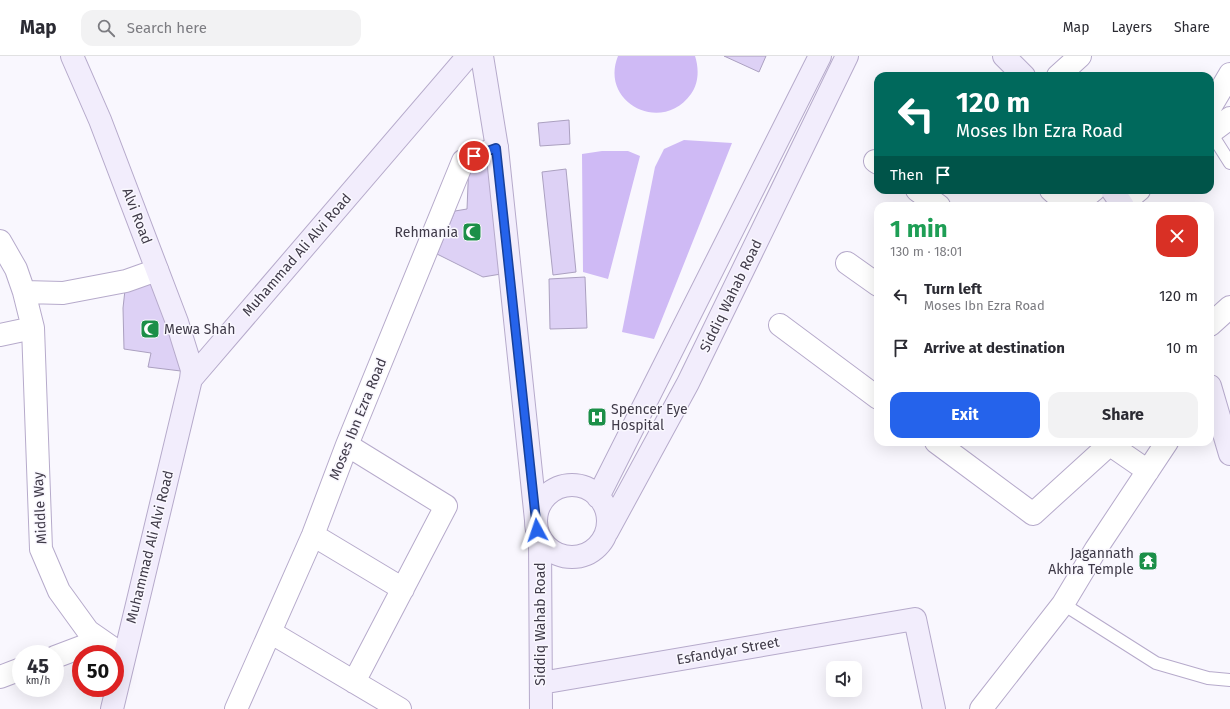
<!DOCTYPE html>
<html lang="en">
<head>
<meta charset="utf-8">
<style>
  body { margin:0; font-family:"Fira Sans",sans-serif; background:#f2f2f3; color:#2b2b33; height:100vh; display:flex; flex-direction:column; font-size:15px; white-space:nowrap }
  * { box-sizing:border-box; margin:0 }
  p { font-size:13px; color:#7c7c81 }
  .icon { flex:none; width:22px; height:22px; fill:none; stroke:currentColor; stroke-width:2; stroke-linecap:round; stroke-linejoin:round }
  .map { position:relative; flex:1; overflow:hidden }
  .sheet { position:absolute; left:874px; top:146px; width:340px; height:244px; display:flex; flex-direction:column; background:#fff; border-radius:12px; box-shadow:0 4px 16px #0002 }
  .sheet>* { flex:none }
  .banner { position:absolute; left:874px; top:16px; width:340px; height:122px; border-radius:12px; box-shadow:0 4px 16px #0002; background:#00695c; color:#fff; overflow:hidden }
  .buttons { position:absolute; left:826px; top:605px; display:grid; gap:8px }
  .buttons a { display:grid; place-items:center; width:36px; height:36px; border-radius:8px; background:#fff; box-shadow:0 4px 16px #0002; font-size:20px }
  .speed { position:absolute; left:12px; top:589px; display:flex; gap:8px; font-size:20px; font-weight:700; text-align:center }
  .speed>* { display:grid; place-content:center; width:52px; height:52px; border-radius:50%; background:#fff; box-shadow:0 4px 16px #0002; line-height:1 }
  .speed small { font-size:10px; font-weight:400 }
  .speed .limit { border:6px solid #d22; background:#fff; color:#111 }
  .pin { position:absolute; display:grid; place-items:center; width:34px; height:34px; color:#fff; margin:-17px; border:2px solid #fff; border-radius:50%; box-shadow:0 1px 4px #0007 }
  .me { position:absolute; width:44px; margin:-22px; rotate:355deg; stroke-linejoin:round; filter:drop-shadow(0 0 3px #0008) }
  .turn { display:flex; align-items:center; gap:14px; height:84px; padding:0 16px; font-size:18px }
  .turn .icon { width:52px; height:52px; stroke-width:2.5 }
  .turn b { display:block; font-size:28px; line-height:34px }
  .then { display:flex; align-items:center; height:38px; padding:0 16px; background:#0003; gap:8px; font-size:15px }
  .round { display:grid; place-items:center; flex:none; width:42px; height:42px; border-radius:12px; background:#f2f2f3 }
  .head { display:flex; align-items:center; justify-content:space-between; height:68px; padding:0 16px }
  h1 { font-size:24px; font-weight:700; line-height:30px; color:#1e9e55 }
  .button { display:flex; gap:8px; margin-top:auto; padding:8px 16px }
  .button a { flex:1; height:46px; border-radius:12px; background:#2563eb; color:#fff; font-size:16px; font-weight:700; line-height:46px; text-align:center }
  .button a+a { background:#f2f2f3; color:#2b2b33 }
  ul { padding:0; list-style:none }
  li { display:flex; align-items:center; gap:12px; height:52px; padding:0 16px }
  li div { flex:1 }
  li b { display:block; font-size:15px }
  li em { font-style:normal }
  header { display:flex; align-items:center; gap:24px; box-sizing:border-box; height:56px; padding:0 20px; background:#fff; border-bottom:1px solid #e1e1e2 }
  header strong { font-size:19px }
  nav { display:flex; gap:22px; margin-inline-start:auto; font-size:14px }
  .search { width:280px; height:36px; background:#f2f2f3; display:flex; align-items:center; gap:10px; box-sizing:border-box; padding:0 14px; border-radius:12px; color:#7c7c81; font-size:15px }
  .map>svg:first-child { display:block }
  .grass { fill:#cfbaf5 }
  .building { fill:#ddd1f5; stroke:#aba0c0 }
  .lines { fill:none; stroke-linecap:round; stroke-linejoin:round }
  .lane-casing { stroke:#b6aacb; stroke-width:14 }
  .street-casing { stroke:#b6aacb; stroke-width:24 }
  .secondary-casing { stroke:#b6aacb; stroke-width:24 }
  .lane { stroke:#fff; stroke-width:12 }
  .street { stroke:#fff; stroke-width:22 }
  .secondary { stroke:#f2edfc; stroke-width:22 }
  .route-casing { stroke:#184099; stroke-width:10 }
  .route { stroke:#2563eb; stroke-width:7 }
  .labels { text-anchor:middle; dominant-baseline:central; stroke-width:3; stroke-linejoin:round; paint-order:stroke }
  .street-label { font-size:14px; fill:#3f3a48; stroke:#f9f7fe }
  .poi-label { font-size:14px; fill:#3f3a48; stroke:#f9f7fe; text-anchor:end }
</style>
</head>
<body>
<header>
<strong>Map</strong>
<div class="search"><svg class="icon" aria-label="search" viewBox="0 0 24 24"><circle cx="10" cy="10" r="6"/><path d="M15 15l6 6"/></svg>Search here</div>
<nav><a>Map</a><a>Layers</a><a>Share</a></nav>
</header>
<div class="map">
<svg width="1230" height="653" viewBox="0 0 1230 653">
  <rect width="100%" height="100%" fill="#f9f7fe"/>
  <path class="grass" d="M618,0H695C699,12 699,27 691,38C662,79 599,47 618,0Z
    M684,84L732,87L654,283L622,276L655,111L664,93Z
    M602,95H628L640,100L608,223L583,216L582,98Z"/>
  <path class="building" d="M724,0H766L759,16Z
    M569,64L570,88L540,90L538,67Z
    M494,103L501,218L483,221L437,198L455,155L467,153L469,105Z
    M566,113L576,216L553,219L542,116Z
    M157,214L189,316L148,311L151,297L124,293L123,252L126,225Z
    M585,221L587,272L550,273L549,223Z"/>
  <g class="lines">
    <defs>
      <path id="lane" d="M1211,77L1230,107
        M1063,548L1156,607L1208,622L1230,624"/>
      <path id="street" d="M1058,20L1080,0
        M1210,52L1230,18
        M1210,77L1230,62
        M875,105L878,107
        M917,134L939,150
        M1051,134L1069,150
        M1122,148L1139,134
        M1074,150L1094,134
        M0,185L16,213L24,236
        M847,207L878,229
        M780,269L878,342
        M1210,269L1230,251
        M33,272L41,493L59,535L88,575L124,600
        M0,279L33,272L24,236L63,237L126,225L157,214
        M936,386L1033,458L1110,388
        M1106,386L1148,415
        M347,389L446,450L354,626
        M313,479L403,533
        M270,576L400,653
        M55,601L100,584
        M0,621L21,613
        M236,653L313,479L347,389L463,105L497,92
        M981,653L1063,548L1096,493L1167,386"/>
      <path id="secondary" d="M72,0L100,64L177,266L192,314L191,323
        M482,0L497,92L536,464
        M1004,0L1024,20
        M1112,134L1123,150
        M1210,330L1230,398
        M536 465a36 36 0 1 1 72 0a36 36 0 1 1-72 0Z
        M598,441L820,0
        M607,476L688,327L847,0
        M540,483L541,653
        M541,627L915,563L934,653
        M112,653L191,323L468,0"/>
    </defs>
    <use href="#lane" class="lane-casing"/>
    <use href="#street" class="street-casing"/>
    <use href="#secondary" class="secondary-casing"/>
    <use href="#lane" class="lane"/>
    <use href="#street" class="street"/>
    <use href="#secondary" class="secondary"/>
  </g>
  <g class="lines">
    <defs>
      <path id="route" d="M474,100L496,92L537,474"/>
    </defs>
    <use href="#route" class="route-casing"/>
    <use href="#route" class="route"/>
  </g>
  <defs>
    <symbol id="mosque-square" viewBox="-11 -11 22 22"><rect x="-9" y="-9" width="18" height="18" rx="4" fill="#1c8f48" stroke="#f9f7fe"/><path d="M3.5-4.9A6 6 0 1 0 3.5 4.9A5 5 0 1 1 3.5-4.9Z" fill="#fff"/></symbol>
    <symbol id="hospital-square" viewBox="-11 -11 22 22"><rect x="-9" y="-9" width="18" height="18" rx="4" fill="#1c8f48" stroke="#f9f7fe"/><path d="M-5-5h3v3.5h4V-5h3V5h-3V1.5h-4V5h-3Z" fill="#fff"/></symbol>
    <symbol id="temple-square" viewBox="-11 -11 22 22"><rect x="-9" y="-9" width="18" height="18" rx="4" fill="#1c8f48" stroke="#f9f7fe"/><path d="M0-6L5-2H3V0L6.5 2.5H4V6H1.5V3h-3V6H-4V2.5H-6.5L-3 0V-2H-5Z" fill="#fff"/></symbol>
  </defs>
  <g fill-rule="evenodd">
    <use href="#mosque-square" x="461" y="165" width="22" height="22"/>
    <use href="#mosque-square" x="139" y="262" width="22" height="22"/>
    <use href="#hospital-square" x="586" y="350" width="22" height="22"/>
    <use href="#temple-square" x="1137" y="494" width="22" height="22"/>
  </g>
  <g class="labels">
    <g class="street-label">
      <text transform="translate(137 160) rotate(69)">Alvi Road</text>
      <text transform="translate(297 199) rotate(-49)">Muhammad Ali Alvi Road</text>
      <text transform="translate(731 240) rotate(-64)">Siddiq Wahab Road</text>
      <text transform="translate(358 363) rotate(-68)">Moses Ibn Ezra Road</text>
      <text transform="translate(40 452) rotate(-93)">Middle Way</text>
      <text transform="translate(150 491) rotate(-76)">Muhammad Ali Alvi Road</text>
      <text transform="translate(540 568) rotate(-90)">Siddiq Wahab Road</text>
      <text transform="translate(728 595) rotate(-10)">Esfandyar Street</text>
    </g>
    <g class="poi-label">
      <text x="458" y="176">Rehmania</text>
      <text x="164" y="273" text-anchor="start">Mewa Shah</text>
      <text x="611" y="353" text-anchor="start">Spencer Eye<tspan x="611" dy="16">Hospital</tspan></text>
      <text x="1134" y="497">Jagannath<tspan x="1134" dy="16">Akhra Temple</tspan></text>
    </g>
  </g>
</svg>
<div class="buttons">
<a><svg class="icon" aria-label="sound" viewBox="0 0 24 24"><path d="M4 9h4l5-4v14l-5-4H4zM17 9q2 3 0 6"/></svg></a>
</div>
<div class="speed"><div>45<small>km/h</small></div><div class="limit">50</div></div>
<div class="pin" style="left:474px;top:100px;background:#d93025"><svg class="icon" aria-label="arrive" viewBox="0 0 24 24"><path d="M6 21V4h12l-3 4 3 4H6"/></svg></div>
<svg class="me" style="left:537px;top:474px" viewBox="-20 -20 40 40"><path d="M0-17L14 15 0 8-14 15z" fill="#2563eb" stroke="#fff" stroke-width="4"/></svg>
<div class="banner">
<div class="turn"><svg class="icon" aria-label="left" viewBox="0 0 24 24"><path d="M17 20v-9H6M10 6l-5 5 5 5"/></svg><div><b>120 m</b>Moses Ibn Ezra Road</div></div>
<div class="then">Then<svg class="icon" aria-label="arrive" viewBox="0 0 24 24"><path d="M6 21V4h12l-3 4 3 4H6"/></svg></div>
</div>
<section class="sheet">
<div class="head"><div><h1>1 min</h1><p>130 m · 18:01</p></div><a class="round" style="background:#d93025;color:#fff"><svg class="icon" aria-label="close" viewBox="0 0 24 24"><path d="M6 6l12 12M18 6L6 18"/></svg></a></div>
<ul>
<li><svg class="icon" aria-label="left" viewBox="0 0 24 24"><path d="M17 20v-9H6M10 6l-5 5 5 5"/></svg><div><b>Turn left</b><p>Moses Ibn Ezra Road</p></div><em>120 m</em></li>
<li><svg class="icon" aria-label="arrive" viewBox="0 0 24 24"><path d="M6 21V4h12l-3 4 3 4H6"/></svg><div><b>Arrive at destination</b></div><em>10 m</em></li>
</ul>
<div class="button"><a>Exit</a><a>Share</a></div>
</section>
</div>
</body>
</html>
